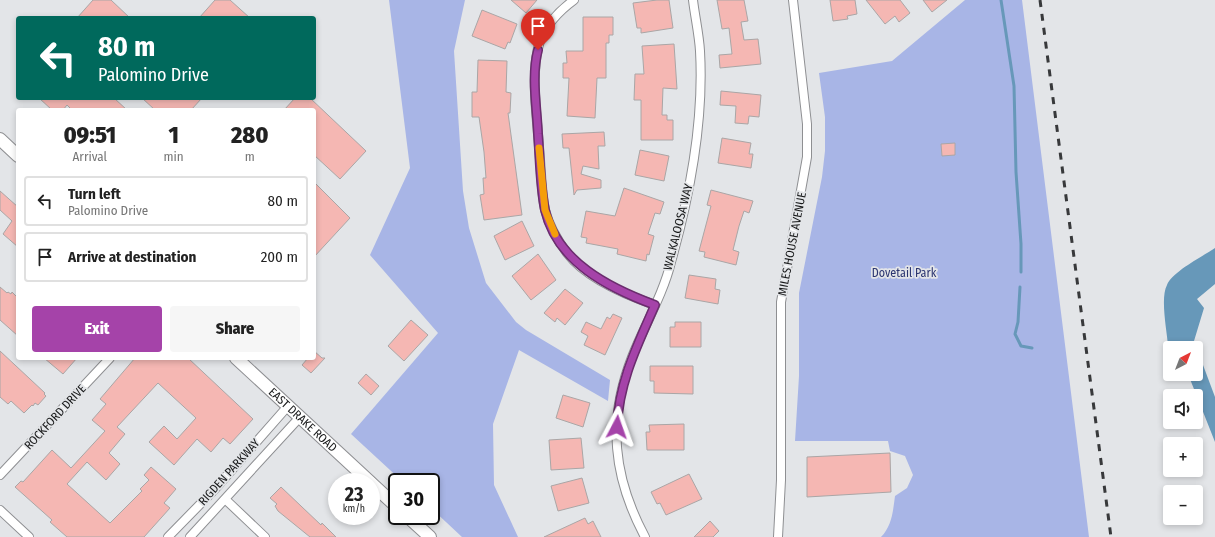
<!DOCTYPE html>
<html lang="en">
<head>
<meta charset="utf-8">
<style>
  body { margin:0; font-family:"Fira Sans Condensed",sans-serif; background:#f6f6f6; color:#222; height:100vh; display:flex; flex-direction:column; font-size:15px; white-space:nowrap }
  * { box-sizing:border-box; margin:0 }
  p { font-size:13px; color:#767676 }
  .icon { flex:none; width:22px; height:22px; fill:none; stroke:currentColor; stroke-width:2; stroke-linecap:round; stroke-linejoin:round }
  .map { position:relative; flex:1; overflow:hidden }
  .panel { position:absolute; left:16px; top:108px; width:300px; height:252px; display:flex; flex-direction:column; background:#fff; border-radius:4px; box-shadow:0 2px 6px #0003 }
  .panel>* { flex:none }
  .hud { position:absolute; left:16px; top:16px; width:300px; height:84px; border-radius:4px; box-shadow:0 2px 6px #0003; background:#00695c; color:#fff; overflow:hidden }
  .needle { width:26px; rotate:42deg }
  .fabs { position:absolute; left:1163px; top:341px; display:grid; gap:8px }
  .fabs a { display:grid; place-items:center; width:40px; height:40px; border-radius:4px; background:#fff; box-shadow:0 2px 6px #0003; font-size:20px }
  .speed { position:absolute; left:328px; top:473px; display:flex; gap:8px; font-size:20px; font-weight:700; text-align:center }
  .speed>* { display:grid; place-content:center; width:52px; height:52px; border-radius:50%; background:#fff; box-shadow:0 2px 6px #0003; line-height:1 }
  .speed small { font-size:10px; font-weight:400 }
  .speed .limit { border:2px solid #111; border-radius:6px; background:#fff; color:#111 }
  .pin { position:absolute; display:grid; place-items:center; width:34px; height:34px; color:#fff; margin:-41px -17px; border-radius:50% 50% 50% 0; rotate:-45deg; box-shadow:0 0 4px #0007 }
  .pin .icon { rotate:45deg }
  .me { position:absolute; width:44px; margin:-22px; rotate:4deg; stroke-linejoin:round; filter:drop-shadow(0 0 3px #0008) }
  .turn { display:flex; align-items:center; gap:14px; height:84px; padding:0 16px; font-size:18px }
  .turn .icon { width:52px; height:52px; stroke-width:2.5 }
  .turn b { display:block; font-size:28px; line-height:34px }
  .eta { display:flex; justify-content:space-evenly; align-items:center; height:68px; text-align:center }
  .eta b { font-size:24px; font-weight:800; line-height:28px }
  .button { display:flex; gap:8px; margin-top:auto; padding:8px 16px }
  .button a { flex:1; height:46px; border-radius:4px; background:#a543a9; color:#fff; font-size:16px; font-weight:800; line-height:46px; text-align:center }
  .button a+a { background:#f6f6f6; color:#222 }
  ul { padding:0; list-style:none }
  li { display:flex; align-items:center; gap:12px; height:50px; margin:0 8px 6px; padding:0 8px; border:2px solid #e0e0e0; border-radius:4px }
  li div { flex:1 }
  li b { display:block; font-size:15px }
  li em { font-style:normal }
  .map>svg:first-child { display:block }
  .green { fill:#a8b5e6 }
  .water { fill:#6798b9 }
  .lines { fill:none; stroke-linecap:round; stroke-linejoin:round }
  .stream { stroke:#6798b9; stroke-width:3 }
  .building { fill:#f5b7b3; stroke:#aaa6a6 }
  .street-casing { stroke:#8e8f92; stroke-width:10 }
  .secondary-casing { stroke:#8e8f92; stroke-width:14 }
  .street { stroke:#fff; stroke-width:8 }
  .secondary { stroke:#fff; stroke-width:12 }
  .rail { stroke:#38393b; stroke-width:3; stroke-dasharray:7 7; stroke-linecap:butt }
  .route-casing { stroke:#6b2c6e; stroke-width:10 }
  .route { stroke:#a543a9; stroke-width:7 }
  .slow { stroke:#f59e0b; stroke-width:7 }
  .labels { text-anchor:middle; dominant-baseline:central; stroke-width:3.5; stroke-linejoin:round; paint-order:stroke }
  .street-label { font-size:12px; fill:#171819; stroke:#e3e5e8 }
  .park-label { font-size:12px; fill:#2b3570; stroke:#e3e5e8 }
</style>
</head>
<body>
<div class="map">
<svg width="1215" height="537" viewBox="0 0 1215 537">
  <rect width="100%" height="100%" fill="#e3e5e8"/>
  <path class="green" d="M389,0H465L454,51L463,191L469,228L486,283L516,322L526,330L610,380L608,401L519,350L493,424L494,485L518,537H462L431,508V482H403L351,434L438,333L370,255L410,168Z
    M965,0H1022L1089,537H881C892,526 893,511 895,496L907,488L913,475L905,456L890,451L888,441H795L799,376V293L822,177L825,151V117L819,73L892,61Z"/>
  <path class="water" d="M1215,248V284L1197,299L1204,308L1194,341L1215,397V442L1188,374H1196V348H1170L1168,346C1167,331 1160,298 1167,285C1172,272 1203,256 1215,248Z"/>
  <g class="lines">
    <path class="stream" d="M1001,0L1014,86L1016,172L1021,244V272
      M1020,287L1018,322L1015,334L1021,346L1032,348"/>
  </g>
  <path class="building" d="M93,0H111L130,18H77Z
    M215,0H230L250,18H199Z
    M511,0H537L526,13Z
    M657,0H669L673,28L641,33V28H637L633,3Z
    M717,0H744L748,21L741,22L744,40L758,39L761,64L720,68L719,55L732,54L729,28L722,29Z
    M830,0H855L857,14L847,16L848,19L833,21Z
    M866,0H900L910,13L899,22L895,16L885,24Z
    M923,0H947L932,12Z
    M482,10L517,24L510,43L508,42L505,49L472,36Z
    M583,17H613V35H609V43H606V78H597L595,118L567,116L569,78H563V63H567L566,51H583Z
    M674,44L677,89L663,88L662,115H667V120H673V140H641V100H634L635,74H644L642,46Z
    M478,60L507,61L506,92L511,93L510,113H508L522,215L484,220L480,195L484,194L483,178H486L484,152L479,117H472V92H477Z
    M721,91L761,95L759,117L749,116L748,124L735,123L736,106L720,105Z
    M39,98H114L127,110H72L67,105L63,110H52Z
    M142,98H202L191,110H155Z
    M295,98H310L366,151L340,179L314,155V110H284Z
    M604,132L605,146H598L599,169L583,166L581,174L601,180V188L577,190L574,195L569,148H563L562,134Z
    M722,138L751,143L749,154H753L751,168L718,163Z
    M955,143V155L942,156L941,144Z
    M640,150L669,156L664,181L635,175Z
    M314,182L350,218L314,257Z
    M624,188L664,202L660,214L655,213L648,234L654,236L649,255L647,254L646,261L617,254L618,249L586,243L587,238L581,237L586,211L615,216Z
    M711,190L753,201L749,213L744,211L739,226L733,250L739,252L736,265L704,257L705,252L699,251L711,206L707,205Z
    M0,191L18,207V247L3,234L12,221L0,210Z
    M522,221L534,246L505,260L494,236Z
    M538,254L556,280L531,300L512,276Z
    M689,275L716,279L715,289L720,290L718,304L685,298Z
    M0,287L7,293L8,292L11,294L12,292L18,298V336L0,320Z
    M565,289L583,303L565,325L557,318L555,322L544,313Z
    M613,314L622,318L605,355L584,345L588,336L581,332L586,322L601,329L607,317L610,319Z
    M411,320L428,335L404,361L388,346Z
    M675,322H701V347H670V327H675Z
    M0,351L45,393L44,394L46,396L38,405L35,403L33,406L32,405L24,413L11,401L8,404L0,397Z
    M314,351L322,358H325L311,373L302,365L308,358H314Z
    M44,358H77L63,374Z
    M135,358H188L253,419L230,444L223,438L211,452L197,439L174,465L149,442L164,426L177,439L196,418L158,383L117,427L125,434L109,453L120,464L106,480L87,462L67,484L110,523L142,491L140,489L149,480L144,475L151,467L176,489L164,503L170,508L144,537H67L50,522L52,520L15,487L21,481L23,482L52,450L71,468L105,431L92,420L106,404L100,399Z
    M650,366H693V394L654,393V381H650Z
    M366,374L379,386L371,395L358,383Z
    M563,395L590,403L583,427L556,418Z
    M684,424V450H647L646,432H650L649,425Z
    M581,438L584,468L551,470L549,440Z
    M890,453L891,492L807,497V457Z
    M689,474L702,499L666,515L660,503L657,504L651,492Z
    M582,478L589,503L558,511L551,486Z
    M281,487L321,525L322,523L336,537H310L278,511L275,506L277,504L270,498Z
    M585,518L588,524L593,521L601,537H544Z
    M710,521L719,531L713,537H694Z"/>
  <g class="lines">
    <defs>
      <path id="street" d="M574,0C559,11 547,23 540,41C530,72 537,115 539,147C541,167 541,190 545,210C549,225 558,241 567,253C586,278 626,295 655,305
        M0,475L110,358
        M225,499L265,537
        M0,510L29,537
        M168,537L215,489L288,406
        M190,537L300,417
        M645,537C613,477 607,421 632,357C644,326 663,295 671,262C690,195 704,121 700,51C699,34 695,17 693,0
        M778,537L781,480V302L807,157V124L793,0"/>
      <g id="secondary">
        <path d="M0,139L18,156"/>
        <path id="s1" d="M236,358L370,482"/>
        <path d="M371,483L397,507"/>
        <path d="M407,516L430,537"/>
      </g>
    </defs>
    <use href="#street" class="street-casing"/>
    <use href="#secondary" class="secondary-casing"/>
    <use href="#street" class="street"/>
    <use href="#secondary" class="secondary"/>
    <path class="rail" d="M1040,0L1111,537"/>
  </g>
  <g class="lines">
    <defs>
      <path id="route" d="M538,50C531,76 537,108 538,134C540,159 540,186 545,210C557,262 609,288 655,305C637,346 619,382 617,427"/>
    </defs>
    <use href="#route" class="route-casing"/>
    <use href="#route" class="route"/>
    <path class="slow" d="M539,148L545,210L555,234"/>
  </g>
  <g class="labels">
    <g class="street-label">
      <text transform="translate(678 227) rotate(-76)">WALKALOOSA WAY</text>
      <text transform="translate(792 244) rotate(-79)">MILES HOUSE AVENUE</text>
      <text transform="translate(55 417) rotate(-47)">ROCKFORD DRIVE</text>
      <text stroke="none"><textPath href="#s1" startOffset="91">EAST DRAKE ROAD</textPath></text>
      <text transform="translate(229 472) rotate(-48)">RIGDEN PARKWAY</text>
    </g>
    <g class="park-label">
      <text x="904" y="273">Dovetail Park</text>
    </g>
  </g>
</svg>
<div class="fabs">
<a><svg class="needle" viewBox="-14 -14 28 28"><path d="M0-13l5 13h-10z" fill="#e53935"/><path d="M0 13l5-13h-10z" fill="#767676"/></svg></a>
<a><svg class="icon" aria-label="sound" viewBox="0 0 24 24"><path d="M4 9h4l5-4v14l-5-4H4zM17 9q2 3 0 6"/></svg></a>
<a>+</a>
<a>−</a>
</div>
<div class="speed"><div>23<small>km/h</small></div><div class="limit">30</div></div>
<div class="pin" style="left:538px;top:50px;background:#d93025"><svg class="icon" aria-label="arrive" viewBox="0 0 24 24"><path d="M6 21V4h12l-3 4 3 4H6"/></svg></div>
<svg class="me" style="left:617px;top:427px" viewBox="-20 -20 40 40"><path d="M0-17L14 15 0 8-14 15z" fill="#a543a9" stroke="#fff" stroke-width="4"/></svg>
<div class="hud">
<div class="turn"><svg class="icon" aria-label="left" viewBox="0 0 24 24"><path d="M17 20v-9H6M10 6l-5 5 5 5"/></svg><div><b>80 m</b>Palomino Drive</div></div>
</div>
<section class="panel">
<div class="eta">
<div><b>09:51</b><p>Arrival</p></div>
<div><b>1</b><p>min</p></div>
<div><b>280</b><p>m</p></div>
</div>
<ul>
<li><svg class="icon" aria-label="left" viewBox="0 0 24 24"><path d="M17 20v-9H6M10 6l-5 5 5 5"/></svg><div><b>Turn left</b><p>Palomino Drive</p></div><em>80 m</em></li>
<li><svg class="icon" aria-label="arrive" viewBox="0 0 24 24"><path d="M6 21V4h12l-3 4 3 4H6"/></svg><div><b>Arrive at destination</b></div><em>200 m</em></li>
</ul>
<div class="button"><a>Exit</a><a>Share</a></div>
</section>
</div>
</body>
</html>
